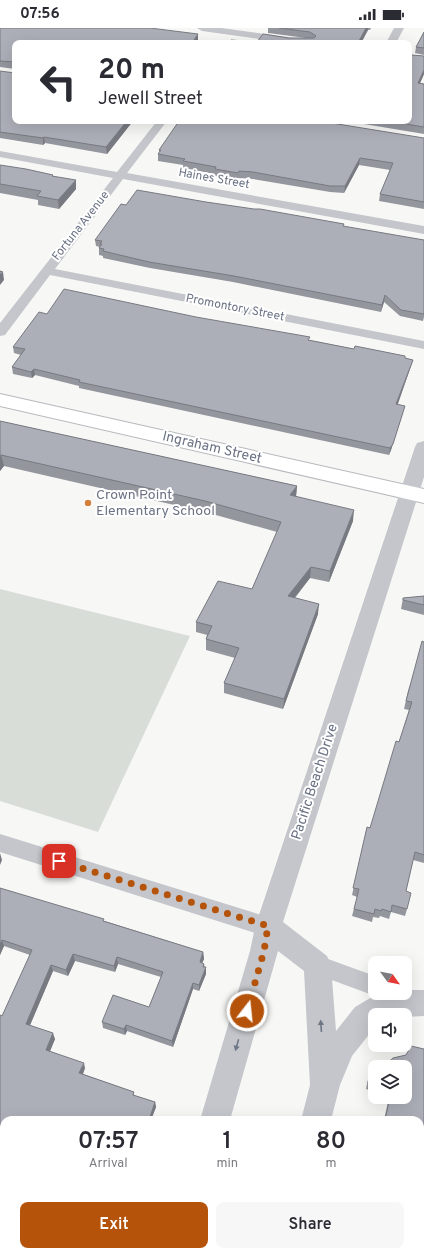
<!DOCTYPE html>
<html lang="en">
<head>
<meta charset="utf-8">
<style>
  body { margin:0; font-family:Overpass,sans-serif; background:#f7f7f7; color:#2b2b33; height:100vh; display:flex; flex-direction:column; font-size:15px; white-space:nowrap }
  * { box-sizing:border-box; margin:0 }
  p { font-size:13px; color:#7c7c81 }
  .icon { flex:none; width:22px; height:22px; fill:none; stroke:currentColor; stroke-width:2; stroke-linecap:round; stroke-linejoin:round }
  .map { position:relative; flex:1; overflow:hidden }
  .side { position:absolute; left:0px; top:1088px; width:424px; height:140px; display:flex; flex-direction:column; background:#fff; border-radius:12px 12px 0 0; box-shadow:0 4px 16px #0002 }
  .side>* { flex:none }
  .guide { position:absolute; left:12px; top:12px; width:400px; height:84px; border-radius:8px; box-shadow:0 4px 16px #0002; background:#fff; color:#2b2b33; overflow:hidden }
  .needle { width:26px; rotate:123deg }
  .fabs { position:absolute; left:368px; top:928px; display:grid; gap:8px }
  .fabs a { display:grid; place-items:center; width:44px; height:44px; border-radius:8px; background:#fff; box-shadow:0 4px 16px #0002; font-size:20px }
  .pin { position:absolute; display:grid; place-items:center; width:34px; height:34px; color:#fff; margin:-17px; border-radius:8px; box-shadow:0 2px 6px #0006 }
  .me { position:absolute; width:44px; margin:-22px; rotate:16deg; stroke-linejoin:round; filter:drop-shadow(0 0 3px #0008) }
  .turn { display:flex; align-items:center; gap:14px; height:84px; padding:0 20px; font-size:18px }
  .turn .icon { width:52px; height:52px; stroke-width:2.5 }
  .turn b { display:block; font-size:28px; line-height:34px }
  .eta { display:flex; justify-content:space-evenly; align-items:center; height:68px; text-align:center }
  .eta b { font-size:24px; font-weight:600; line-height:28px }
  .action { display:flex; gap:8px; margin-top:auto; padding:8px 20px }
  .action a { flex:1; height:46px; border-radius:8px; background:#b45309; color:#fff; font-size:16px; font-weight:600; line-height:46px; text-align:center }
  .action a+a { background:#f7f7f7; color:#2b2b33 }
  .status { display:flex; justify-content:space-between; align-items:center; height:28px; padding:0 20px; background:#fff; direction:ltr }
  .status svg { height:11px; fill:currentColor }
  .map>svg:first-child { display:block }
  .green { fill:#d8ded7 }
  .lines { fill:none; stroke-linecap:round; stroke-linejoin:round }
  .primary-casing { stroke:#b6b8bd; stroke-width:2 }
  .minor { fill:#c4c6cb; fill-rule:evenodd }
  .tertiary { fill:#c4c6cb; fill-rule:evenodd }
  .primary { fill:#fff; fill-rule:evenodd }
  .wall { fill:#94969e }
  .shaded-wall { fill:#787a81 }
  .building { fill:#acafb8; stroke:#787a81 }
  .oneway { fill:#6e7688 }
  .route { stroke:#b45309; stroke-width:7; stroke-dasharray:0 12.6 }
  .poi-dot { fill:#d3803a; stroke:#fff; stroke-width:1.5 }
  .labels { text-anchor:middle; dominant-baseline:central; stroke-width:4; stroke-linejoin:round; paint-order:stroke }
  .far-street-label { font-size:12px; fill:#6a7284; stroke:#fff }
  .street-label { font-size:14px; fill:#6a7284; stroke:#fff }
  .poi-label { font-size:14px; fill:#6a7284; stroke:#fff; text-anchor:start }
</style>
</head>
<body>
<div class="status"><b>07:56</b><svg viewBox="0 0 49 12"><path d="M0 12V9h3v3zM5 12V6h3v6zM10 12V3h3v9zM15 12V0h3v12zM26 1h20v11H26zM47 4h2v5h-2z"/></svg></div>
<div class="map">
<svg width="424" height="1228" viewBox="0 0 424 1228">
  <rect width="100%" height="100%" fill="#f7f8f6"/>
  <path class="green" d="M0,561L190,608L98,804L0,773Z"/>
  <g class="lines">
    <defs>
      <path id="primary" d="M0,366L424,461V475L0,378Z"/>
    </defs>
    <use href="#primary" class="primary-casing"/>
    <path class="minor" d="M197,0H222L309,12L314,15H289L202,3Z
      M394,0H404L396,15H386Z
      M157,93H167L127,145L424,198V206L123,151L55,241L424,313V321L50,247L5,307L0,308V295L113,150L0,129V123L117,144Z
      M0,806L268,889L275,892L278,899L275,906L268,909L0,824Z
      M317,927L375,948V965H383L375,968L310,944L306,937L310,930Z
      M0,1179L4,1180V1204L0,1203Z
      M71,1224H105L106,1228H72Z"/>
    <path class="tertiary" d="M424,413V449L283,894L327,928L331,937L336,1003L355,979L377,966L405,965V962H424V988L405,989V987H375V999L352,1028L340,1057L331,1092H301L310,1057L304,943L278,923L230,1092H200L250,923L255,899L415,419L417,415Z
      M156,1224H188L187,1228H155Z
      M265,1224H297L296,1228H264Z"/>
    <use href="#primary" class="primary"/>
  </g>
  <path class="wall" d="M0,0L198,6V13L196,15H15V41L0,39Z
    M268,0H371L370,2H368L361,15H228L257,14L289,10H306L268,5Z
    M424,4V27L415,25L416,19Z
    M424,28V46L420,55L424,56V106L346,93H409Z
    M0,43L15,93H133L107,126L45,115L43,117L0,110Z
    M424,110V181L379,173L380,166L390,142L359,137L344,165L330,164L253,151L238,150V152L215,148V146L183,140V137L158,133V126L159,125V122Z
    M0,137L53,147V148L76,161L59,181L38,177V172L0,165Z
    M206,174L344,196L343,199L424,212V289L423,293L400,288L384,274L381,284L233,254L150,240L103,230V228L99,227V220L100,219L96,218L95,212L126,177Z
    M47,286L309,312L354,321L413,332L411,338L398,376L403,384L391,422L389,427L79,360V358L35,347L32,350L13,346L12,339L21,327L14,325L13,319Z
    M0,393L297,458L296,468L353,493L329,554L310,550L295,570L318,586L283,681L224,665V655L235,630L206,622V611L207,607L196,604V594L252,561L277,504L205,484L4,438L0,443Z
    M424,568V587L401,581L403,570Z
    M424,614V835L413,832L406,863L407,881L405,888L391,884L389,891L380,888L379,890L373,889L372,894L352,888L357,869L352,867L367,799L370,800L399,714L409,682L404,681L408,663Z
    M0,860L203,924L204,931L202,935L204,936L206,946L199,963L193,961L173,1019L127,1003L125,1007L103,1000L102,994L149,979L161,949L118,936L115,944L75,933L68,948L53,943L30,997L55,1011L50,1023L85,1040L83,1046L134,1064V1067L155,1074L156,1079L151,1092H4V1103L0,1102V987L2,988L30,927L4,918L0,927Z
    M393,1030L420,1092H384L389,1069H405Z
    M372,1037L375,1039V1064L366,1061L370,1042Z"/>
  <path class="shaded-wall" d="M366,0H368V2L361,15H358Z
    M198,6V13L196,15H192Z
    M424,42V46L417,62L418,55Z
    M127,93H133L107,126L106,119Z
    M44,109L45,115L43,117V110Z
    M360,130L359,137L344,165L345,158Z
    M76,152V161L59,181L58,172Z
    M3,244L4,252L0,257V247Z
    M385,267L384,274L381,284L382,277Z
    M413,332L411,338L395,383L396,376Z
    M34,341L35,347L32,350L31,344Z
    M405,378L403,384L391,422L389,427L390,420Z
    M1,427L4,438L0,443V429Z
    M297,458L296,469L290,467Z
    M354,482L353,493L329,554L330,543Z
    M311,539L310,550L287,579L288,568Z
    M319,576L318,586L283,681L284,671Z
    M0,825L2,832L0,837Z
    M2,912L4,918L0,927V916Z
    M203,924L204,931L200,940V934Z
    M73,926L75,933L68,948L66,942Z
    M117,929L118,936L115,944L114,938Z
    M51,937L53,943L28,1002L26,996Z
    M206,939V946L199,963V957Z
    M193,955V961L173,1019L172,1013Z
    M126,997L127,1003L125,1007L124,1001Z
    M53,1005L55,1011L48,1028L46,1022Z
    M84,1035L85,1040L81,1051L79,1045Z
    M155,1074L156,1079L151,1092H149Z"/>
  <path class="building" d="M0,0H150L198,6L192,15H15V34L0,33Z
    M279,0H366L358,15H228L231,12L257,14L263,6L289,10H314L316,8L310,4Z
    M424,4V20L416,19Z
    M412,27L424,28V42L418,55L424,56V99L388,93H409V33Z
    M0,43L15,45V93H127L106,119L44,109L43,110L0,104Z
    M179,93H319L424,110V174L380,166L393,135L360,130L345,158H330L253,144L239,143L238,145L215,141L216,139L183,133L185,131L158,126L161,122H159Z
    M0,137L26,141L53,147L52,148L76,152L58,172L37,168L41,163L0,156Z
    M137,162L206,174L254,181H260L344,196L343,198L424,212V286L401,282L385,267L382,277L234,248L149,234L103,223L104,221L99,220L102,216H100L102,213L95,212L121,176L126,177Z
    M0,243L3,244L0,247Z
    M64,261L196,289L310,309L308,312L354,321L355,318L405,328V330L413,332L396,376L405,378L393,416L390,420L79,354L80,352L34,341L31,344L12,339L25,321L13,319L39,284L47,286Z
    M0,393L297,458L290,467L354,482L330,543L311,539L288,568L319,576L284,671L224,655L239,620L206,611L212,598L196,594L218,553L252,561L281,494L205,473L1,427L0,429Z
    M424,568V577L403,572V570Z
    M422,613L424,614V827L415,824L406,863L411,865L407,881L392,877L391,884L382,881L381,883L375,881L374,886L354,881L359,861L353,860L367,799L370,800L396,713L399,714L412,674L406,673Z
    M0,860L104,891L103,893L203,924L200,934L204,936L203,939H206L199,957L193,955L172,1013L126,997L124,1001L102,994L113,967L149,979L163,944L117,929L114,938L73,926L66,942L51,937L26,996L53,1005L46,1022L84,1035L79,1045L134,1064L133,1067L155,1074L149,1092H4V1100L0,1098V987L2,988L32,922L2,912L0,916Z
    M411,1018L424,1021V1175L420,1195V1092H385L390,1069H405V1039H383L393,1030L406,1027Z
    M372,1037L379,1039H375V1058L368,1055Z
    M355,1224H414L413,1228H355Z"/>
  <defs><path id="oneway-solid" d="M-6-.8H1V-3.2L6.5 0L1 3.2V.8H-6Z"/></defs>
  <g class="oneway">
    <use href="#oneway-solid" transform="translate(321 998) rotate(-94)"/>
    <use href="#oneway-solid" transform="translate(237 1017) rotate(106)"/>
  </g>
  <g class="lines">
    <path class="route" d="M59,833L268,898L264,923L247,983"/>
  </g>
  <circle class="poi-dot" cx="88" cy="475" r="4"/>
  <g class="labels">
    <g class="far-street-label">
      <text transform="translate(214 151) rotate(10)">Haines Street</text>
      <text transform="translate(81 198) rotate(-52)">Fortuna Avenue</text>
      <text transform="translate(235 280) rotate(11)">Promontory Street</text>
    </g>
    <g class="street-label">
      <text transform="translate(212 420) rotate(13)">Ingraham Street</text>
      <text transform="translate(315 754) rotate(-72)">Pacific Beach Drive</text>
    </g>
    <g class="poi-label">
      <text x="96" y="467">Crown Point<tspan x="96" dy="16">Elementary School</tspan></text>
    </g>
  </g>
</svg>
<div class="fabs">
<a><svg class="needle" viewBox="-14 -14 28 28"><path d="M0-13l5 13h-10z" fill="#e53935"/><path d="M0 13l5-13h-10z" fill="#7c7c81"/></svg></a>
<a><svg class="icon" aria-label="sound" viewBox="0 0 24 24"><path d="M4 9h4l5-4v14l-5-4H4zM17 9q2 3 0 6"/></svg></a>
<a><svg class="icon" aria-label="layers" viewBox="0 0 24 24"><path d="M12 4l9 5-9 5-9-5zM3 14l9 5 9-5"/></svg></a>
</div>
<div class="pin" style="left:59px;top:833px;background:#d93025"><svg class="icon" aria-label="arrive" viewBox="0 0 24 24"><path d="M6 21V4h12l-3 4 3 4H6"/></svg></div>
<svg class="me" style="left:247px;top:983px" viewBox="-20 -20 40 40"><circle r="17" fill="#b45309" stroke="#fff" stroke-width="3"/><path d="M0-11L8 9 0 5-8 9z" fill="#fff"/></svg>
<div class="guide">
<div class="turn"><svg class="icon" aria-label="left" viewBox="0 0 24 24"><path d="M17 20v-9H6M10 6l-5 5 5 5"/></svg><div><b>20 m</b>Jewell Street</div></div>
</div>
<section class="side">
<div class="eta">
<div><b>07:57</b><p>Arrival</p></div>
<div><b>1</b><p>min</p></div>
<div><b>80</b><p>m</p></div>
</div>
<div class="action"><a>Exit</a><a>Share</a></div>
</section>
</div>
</body>
</html>
